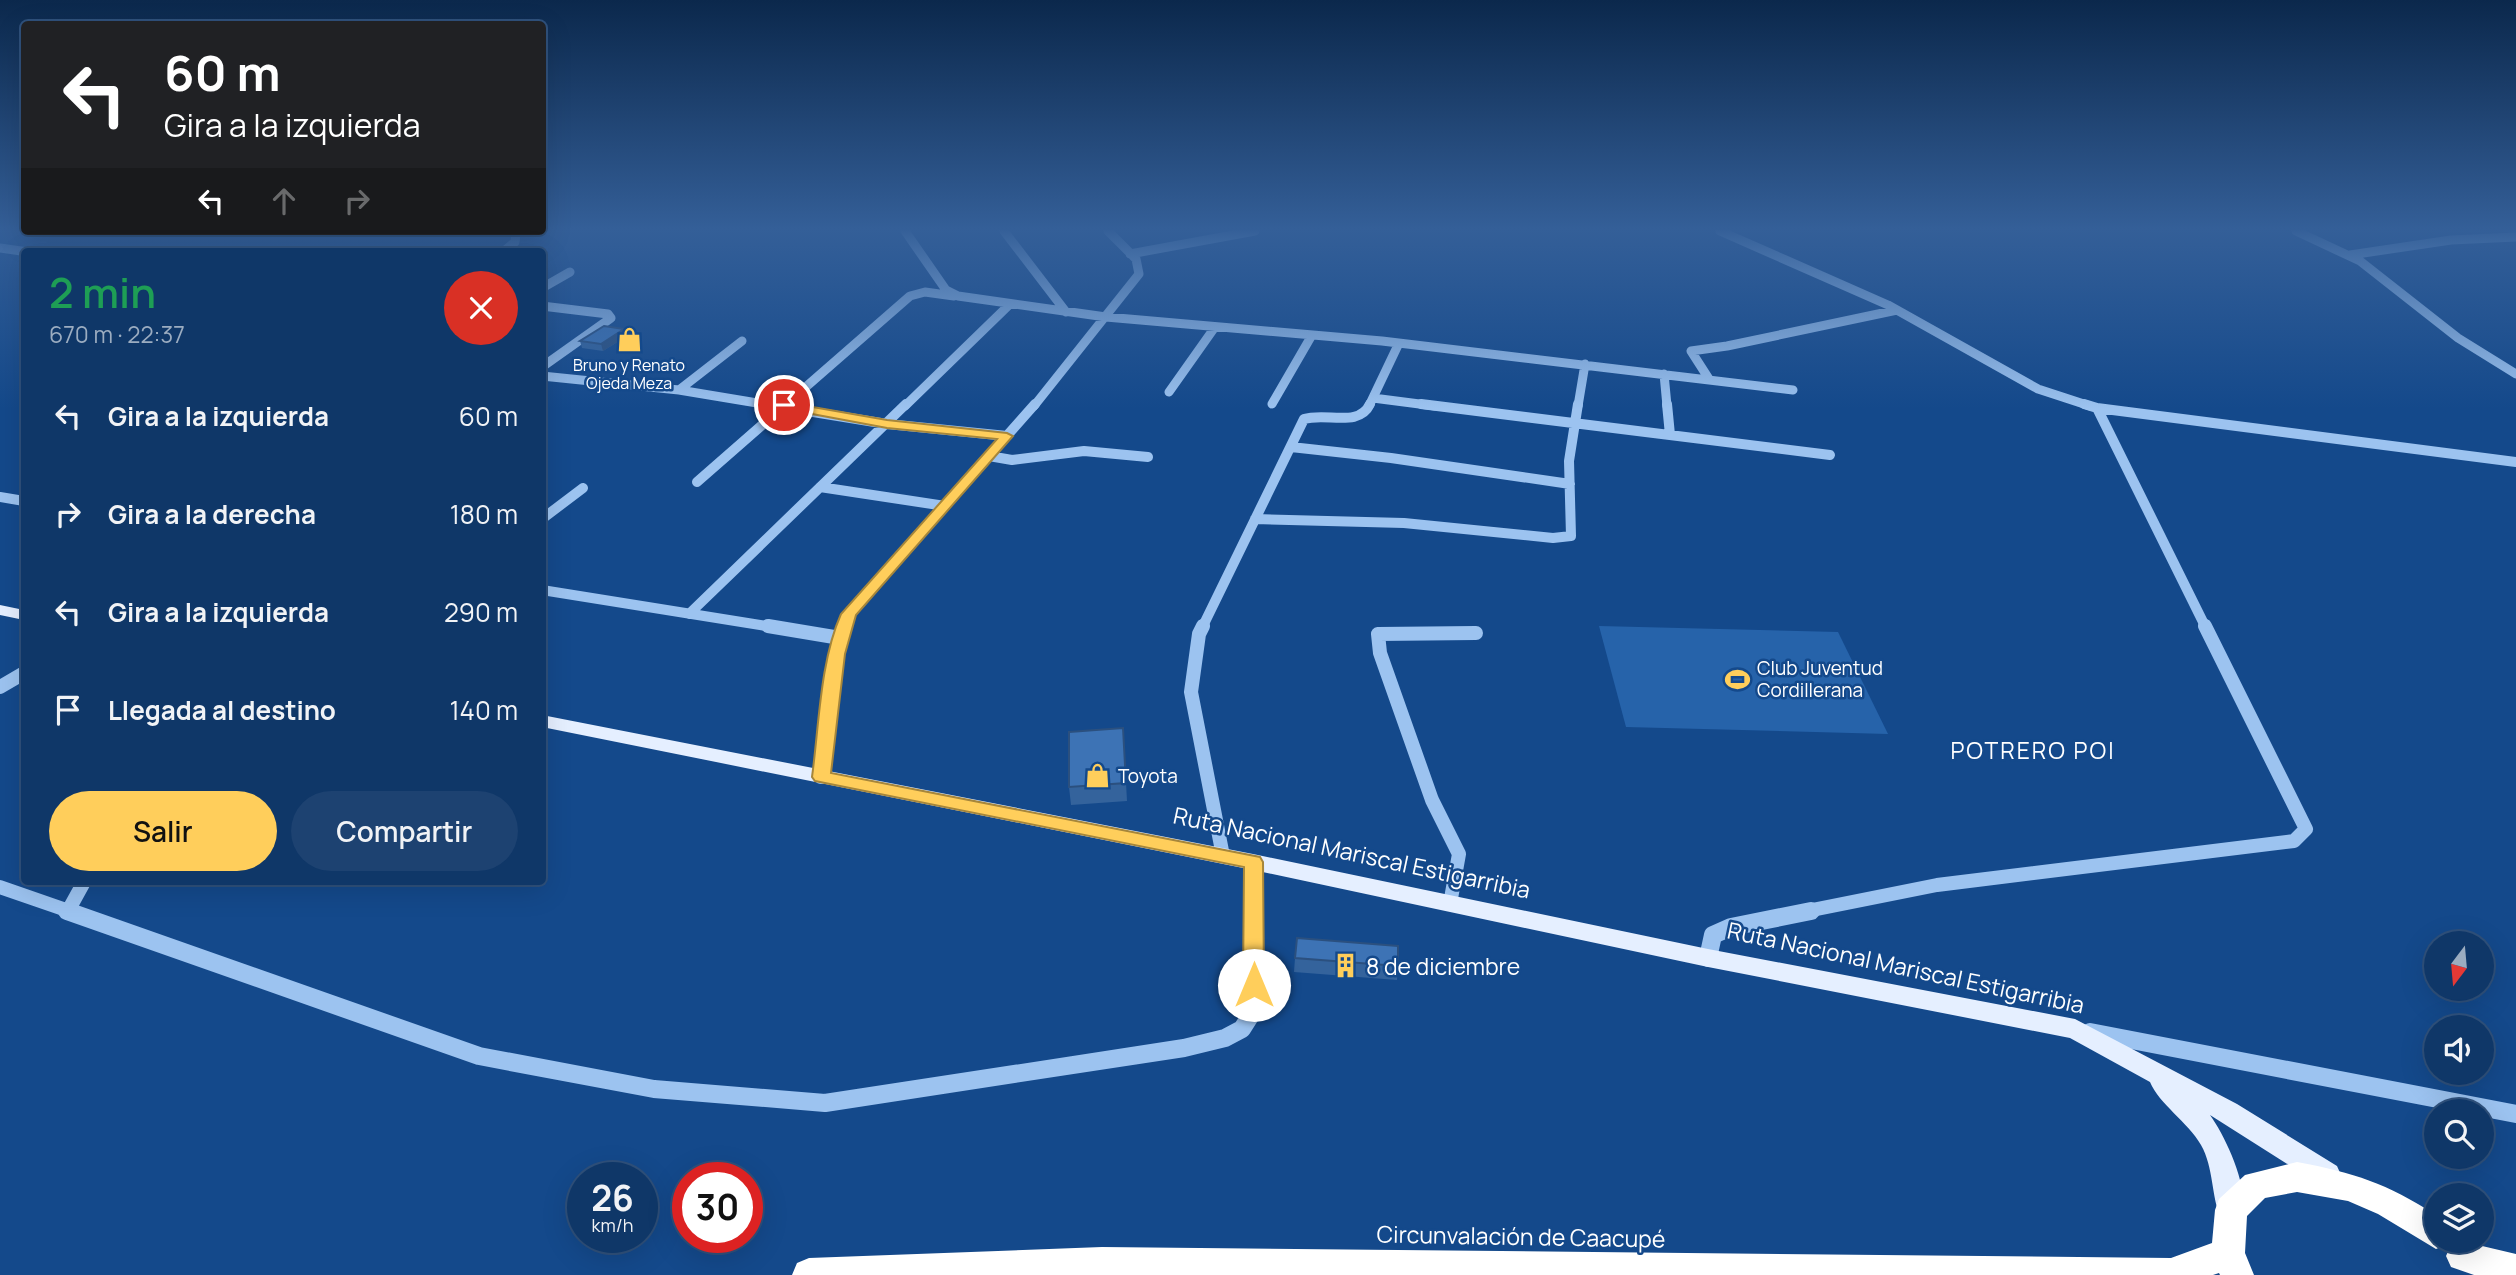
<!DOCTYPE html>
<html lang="es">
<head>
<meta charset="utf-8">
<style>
  body { margin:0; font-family:Manrope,sans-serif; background:#1d4271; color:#f1f3f6; height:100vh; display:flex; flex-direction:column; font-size:26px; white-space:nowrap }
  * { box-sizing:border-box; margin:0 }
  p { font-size:23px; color:#9bacc0 }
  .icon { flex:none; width:38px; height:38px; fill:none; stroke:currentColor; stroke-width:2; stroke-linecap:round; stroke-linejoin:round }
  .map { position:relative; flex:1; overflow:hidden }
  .side { position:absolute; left:21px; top:248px; width:525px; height:637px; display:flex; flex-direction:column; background:#0f3768; border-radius:7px; box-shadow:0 7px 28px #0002,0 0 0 2px #2f517c }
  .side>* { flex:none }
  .top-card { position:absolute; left:21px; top:21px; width:525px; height:214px; border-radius:7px; box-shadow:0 7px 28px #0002,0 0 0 2px #2f517c; background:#202124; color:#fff; overflow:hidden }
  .needle { width:46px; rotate:196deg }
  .fabs { position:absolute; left:2424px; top:931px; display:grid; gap:14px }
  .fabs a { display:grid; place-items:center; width:70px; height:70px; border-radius:50%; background:#0f3768; box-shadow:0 7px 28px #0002,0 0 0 2px #2f517c; font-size:35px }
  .speed { position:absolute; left:567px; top:1162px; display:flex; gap:14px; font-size:35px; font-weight:700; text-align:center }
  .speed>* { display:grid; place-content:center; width:91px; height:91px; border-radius:50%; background:#0f3768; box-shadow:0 7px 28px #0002,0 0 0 2px #2f517c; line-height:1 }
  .speed small { font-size:18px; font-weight:400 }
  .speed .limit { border:10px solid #d22; background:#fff; color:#111 }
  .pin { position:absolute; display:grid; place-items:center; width:60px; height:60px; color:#fff; margin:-30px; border:4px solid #fff; border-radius:50%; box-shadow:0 2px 7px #0007 }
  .me { position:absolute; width:77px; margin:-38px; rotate:0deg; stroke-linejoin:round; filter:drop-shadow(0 0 5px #0008) }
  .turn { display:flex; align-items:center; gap:24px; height:147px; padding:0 28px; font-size:32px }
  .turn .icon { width:91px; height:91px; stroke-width:2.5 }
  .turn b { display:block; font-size:49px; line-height:60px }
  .lanes { display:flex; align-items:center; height:66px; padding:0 28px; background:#0003; justify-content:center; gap:35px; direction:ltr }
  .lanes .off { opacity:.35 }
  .round { display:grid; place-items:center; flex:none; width:74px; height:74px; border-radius:37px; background:#1d4271 }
  .head { display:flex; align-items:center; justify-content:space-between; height:119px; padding:0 28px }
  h1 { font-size:42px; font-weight:600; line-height:52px; color:#1e9e55 }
  .action { display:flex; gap:14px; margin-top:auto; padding:14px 28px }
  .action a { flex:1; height:80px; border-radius:42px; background:#ffce5b; color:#111; font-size:28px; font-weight:600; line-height:80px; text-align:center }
  .action a+a { background:#1d4271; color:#f1f3f6 }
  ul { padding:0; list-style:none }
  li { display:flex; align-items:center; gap:21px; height:98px; padding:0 28px }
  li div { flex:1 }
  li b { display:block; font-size:26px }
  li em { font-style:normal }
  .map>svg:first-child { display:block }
  .green { fill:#2663aa }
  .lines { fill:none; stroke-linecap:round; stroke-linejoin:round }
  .minor-far3 { stroke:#9cc3f0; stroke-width:9 }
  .minor-far2 { stroke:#9cc3f0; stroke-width:10 }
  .minor-far1 { stroke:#9cc3f0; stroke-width:14 }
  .minor { stroke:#9cc3f0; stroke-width:18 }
  .major { fill:#e5efff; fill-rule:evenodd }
  .highway { fill:#fff; fill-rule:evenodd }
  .wall { fill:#34639c }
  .shaded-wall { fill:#2b507f }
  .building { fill:#3d73b5; stroke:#2b507f; stroke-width:2 }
  .route { fill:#ffce5b; stroke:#a6863b; stroke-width:2 }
  .labels { text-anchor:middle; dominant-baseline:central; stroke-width:5; stroke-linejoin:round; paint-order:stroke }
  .far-poi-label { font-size:16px; fill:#fff; stroke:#14498b }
  .poi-label { font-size:19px; fill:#fff; stroke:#14498b; text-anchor:start }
  .quarter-label { font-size:23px; letter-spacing:2px; fill:#fff; stroke:#14498b }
  .near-street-label { font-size:23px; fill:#fff; stroke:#14498b }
  .near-poi-label { font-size:23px; fill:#fff; stroke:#14498b; text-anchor:start }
</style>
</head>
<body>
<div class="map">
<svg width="2516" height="1275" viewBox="0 0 2516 1275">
  <rect width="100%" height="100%" fill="#14498b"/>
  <path class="green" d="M1599,626L1838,632L1888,734L1626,727Z"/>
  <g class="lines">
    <path class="minor-far3" d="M905,231L946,290L958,296L1106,317L1382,341L1793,390
      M1004,231L1066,312
      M1720,231L1888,305L2038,389L2090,406
      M2296,231L2360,261L2458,338L2516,374
      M0,248L28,252
      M503,252L515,242L516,231
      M1130,254L1255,231
      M2350,255L2451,240L2516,237
      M542,288L570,272
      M542,306L608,314L611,318L542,367
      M1664,374L1667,406
      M542,376L679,390L775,406
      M1709,379L1691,351L1727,346L1897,310
      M679,390L742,341
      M1169,392L1215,327
      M1373,398L1435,406
      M1272,404L1312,335
      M784,406L910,296L925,292L954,296
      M905,406L1010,304
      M1034,406L1139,274L1136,259L1108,231
      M1369,406L1399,343
      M1578,406L1585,364"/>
    <path class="minor-far2" d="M764,404L887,424L1007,436
      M1421,404L1830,455
      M1667,404L1670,435
      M2084,404L2097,408L2516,462
      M2097,408L2206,628
      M1291,447L1391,458L1570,484
      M989,456L1012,460L1084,451L1148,457
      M697,482L786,404
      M820,487L945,506
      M0,497L24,501
      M542,519L583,488
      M1255,519L1404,523L1553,538L1571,536L1569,461L1578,404
      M542,590L779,628
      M689,614L906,404
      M844,628L849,614L1035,404
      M1202,628L1304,419C1326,412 1359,428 1370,404"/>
    <path class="minor-far1" d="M768,626L840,638
      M1203,626L1199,634L1191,692L1223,856
      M0,687L24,673
      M821,777L832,673L844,626
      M1253,862V912
      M0,887L72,912
      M1450,904L1459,854L1432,800L1380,653L1378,634L1476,633
      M68,911L84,882
      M1802,912L1937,885L2294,841L2306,829L2205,626"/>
    <path class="minor" d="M67,911L479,1056L654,1089L825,1103L1184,1048L1225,1038L1242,1029L1254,1010L1253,911
      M1708,958L1713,935L1731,927L1811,911
      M2090,1032L2516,1114"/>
    <path class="major" d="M0,605L24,610V620L0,615Z
      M542,715L1253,854L1708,949L2075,1019L2237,1104L2337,1166L2341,1175L2337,1184L2328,1187L2319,1184L2210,1115C2226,1137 2252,1193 2241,1219L2231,1223L2221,1219C2211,1196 2214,1168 2201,1145C2188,1122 2159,1104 2150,1082L2070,1038L1708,967L1253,870L542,727Z"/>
    <path class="highway" d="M2297,1162C2355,1173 2386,1183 2436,1215V1241H2449L2448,1244L2436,1249L2378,1214L2348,1201L2297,1192L2265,1198L2247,1216L2245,1253L2254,1275H2220L2219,1273L2213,1275H792L797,1263L809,1258L1102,1247L2171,1258L2212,1243L2215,1210L2219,1199L2245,1175Z
      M2461,1241L2516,1254V1275H2474L2451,1267L2446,1256L2451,1245Z"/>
  </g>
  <path class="wall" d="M627,336L603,351L582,348L580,341Z
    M1123,728L1127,801L1071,805L1069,787Z
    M1295,958L1398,966L1397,980L1294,972Z"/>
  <path class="shaded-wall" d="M624,329L627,336L603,351L601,344Z"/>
  <path class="building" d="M604,326L624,329L601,344L580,341Z
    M1123,728L1126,783L1069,787V732Z
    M1297,938L1398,946V966L1295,958Z"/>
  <linearGradient id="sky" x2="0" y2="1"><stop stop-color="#0b284c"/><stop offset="0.56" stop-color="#345f98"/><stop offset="1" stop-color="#345f98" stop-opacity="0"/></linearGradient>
  <rect width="2516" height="409" fill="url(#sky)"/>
  <path class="route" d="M784,402L887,420L1007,433L1013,436L856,615L845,654L831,773L1260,857L1263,862L1264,985L1261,991L1254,994L1246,991L1243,985L1244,867L815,781L812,777C819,726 820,661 841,614L997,439L887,428L780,408L778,405Z"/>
  <defs>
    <symbol id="shop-bare" viewBox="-9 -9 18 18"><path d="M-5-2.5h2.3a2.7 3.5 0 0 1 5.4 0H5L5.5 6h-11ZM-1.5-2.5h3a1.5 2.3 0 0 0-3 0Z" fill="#ffce5b" stroke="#14498b" stroke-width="2.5" paint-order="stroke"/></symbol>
    <symbol id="stadium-bare" viewBox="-9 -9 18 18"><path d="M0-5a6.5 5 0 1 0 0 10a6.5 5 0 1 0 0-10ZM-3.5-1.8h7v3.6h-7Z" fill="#ffce5b" stroke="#14498b" stroke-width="2.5" paint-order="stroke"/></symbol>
    <symbol id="building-bare" viewBox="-9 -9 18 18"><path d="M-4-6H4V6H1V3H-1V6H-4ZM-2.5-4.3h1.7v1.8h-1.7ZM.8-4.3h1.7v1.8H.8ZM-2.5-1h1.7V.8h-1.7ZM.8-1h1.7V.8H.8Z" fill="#ffce5b" stroke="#14498b" stroke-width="2.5" paint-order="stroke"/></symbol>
  </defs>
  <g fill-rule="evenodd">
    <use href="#shop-bare" x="612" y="322" width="35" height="35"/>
    <use href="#stadium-bare" x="1720" y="662" width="35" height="35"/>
    <use href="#shop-bare" x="1080" y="758" width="35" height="35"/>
    <use href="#building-bare" x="1328" y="948" width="35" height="35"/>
  </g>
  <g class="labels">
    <g class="far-poi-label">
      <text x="629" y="365">Bruno y Renato<tspan x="629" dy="18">Ojeda Meza</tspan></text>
    </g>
    <g class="poi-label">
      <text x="1757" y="668">Club Juventud<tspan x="1757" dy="22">Cordillerana</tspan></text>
      <text x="1118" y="776">Toyota</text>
    </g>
    <g class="quarter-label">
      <text x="2033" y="750">POTRERO POI</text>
    </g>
    <g class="near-street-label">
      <text transform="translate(1352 852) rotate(12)">Ruta Nacional Mariscal Estigarribia</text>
      <text transform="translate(1906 967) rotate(12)">Ruta Nacional Mariscal Estigarribia</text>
      <text transform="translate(1521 1236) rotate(1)">Circunvalación de Caacupé</text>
    </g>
    <g class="near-poi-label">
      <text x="1366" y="966">8 de diciembre</text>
    </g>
  </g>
</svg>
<div class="fabs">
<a><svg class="needle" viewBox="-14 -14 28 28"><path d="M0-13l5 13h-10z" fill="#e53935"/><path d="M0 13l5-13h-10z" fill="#9bacc0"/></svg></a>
<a><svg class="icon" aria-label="sound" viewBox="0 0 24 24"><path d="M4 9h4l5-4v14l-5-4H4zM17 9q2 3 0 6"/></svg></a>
<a><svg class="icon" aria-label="search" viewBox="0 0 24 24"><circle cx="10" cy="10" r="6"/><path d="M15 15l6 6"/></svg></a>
<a><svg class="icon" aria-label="layers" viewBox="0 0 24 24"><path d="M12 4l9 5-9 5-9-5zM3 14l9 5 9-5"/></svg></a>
</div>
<div class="speed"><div>26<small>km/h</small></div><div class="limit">30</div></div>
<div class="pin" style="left:784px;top:405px;background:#d93025"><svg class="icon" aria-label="arrive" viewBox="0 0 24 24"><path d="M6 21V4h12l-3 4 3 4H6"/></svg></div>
<svg class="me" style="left:1254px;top:985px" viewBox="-20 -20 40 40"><circle r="19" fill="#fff"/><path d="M0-13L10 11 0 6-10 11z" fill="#ffce5b"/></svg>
<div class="top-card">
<div class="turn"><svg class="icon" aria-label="left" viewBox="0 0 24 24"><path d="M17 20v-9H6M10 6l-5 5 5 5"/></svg><div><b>60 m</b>Gira a la izquierda</div></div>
<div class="lanes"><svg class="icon" aria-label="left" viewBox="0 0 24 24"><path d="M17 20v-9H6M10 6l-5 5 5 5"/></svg><svg class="icon off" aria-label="ahead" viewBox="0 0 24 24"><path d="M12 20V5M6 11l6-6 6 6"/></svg><svg class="icon off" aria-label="right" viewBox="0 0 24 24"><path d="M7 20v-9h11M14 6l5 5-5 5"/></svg></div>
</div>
<section class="side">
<div class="head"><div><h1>2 min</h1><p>670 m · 22:37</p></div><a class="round" style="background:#d93025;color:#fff"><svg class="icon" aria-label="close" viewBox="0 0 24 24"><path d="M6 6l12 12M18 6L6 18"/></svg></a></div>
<ul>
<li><svg class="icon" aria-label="left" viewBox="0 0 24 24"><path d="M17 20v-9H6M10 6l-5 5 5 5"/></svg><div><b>Gira a la izquierda</b></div><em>60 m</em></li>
<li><svg class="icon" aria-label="right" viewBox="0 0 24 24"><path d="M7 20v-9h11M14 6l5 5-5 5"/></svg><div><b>Gira a la derecha</b></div><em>180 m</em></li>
<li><svg class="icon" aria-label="left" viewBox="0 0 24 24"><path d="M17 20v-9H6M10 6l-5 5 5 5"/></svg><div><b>Gira a la izquierda</b></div><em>290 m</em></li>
<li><svg class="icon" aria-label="arrive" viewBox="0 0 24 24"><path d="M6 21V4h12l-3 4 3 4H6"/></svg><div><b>Llegada al destino</b></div><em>140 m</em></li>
</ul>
<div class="action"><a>Salir</a><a>Compartir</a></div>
</section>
</div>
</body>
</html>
